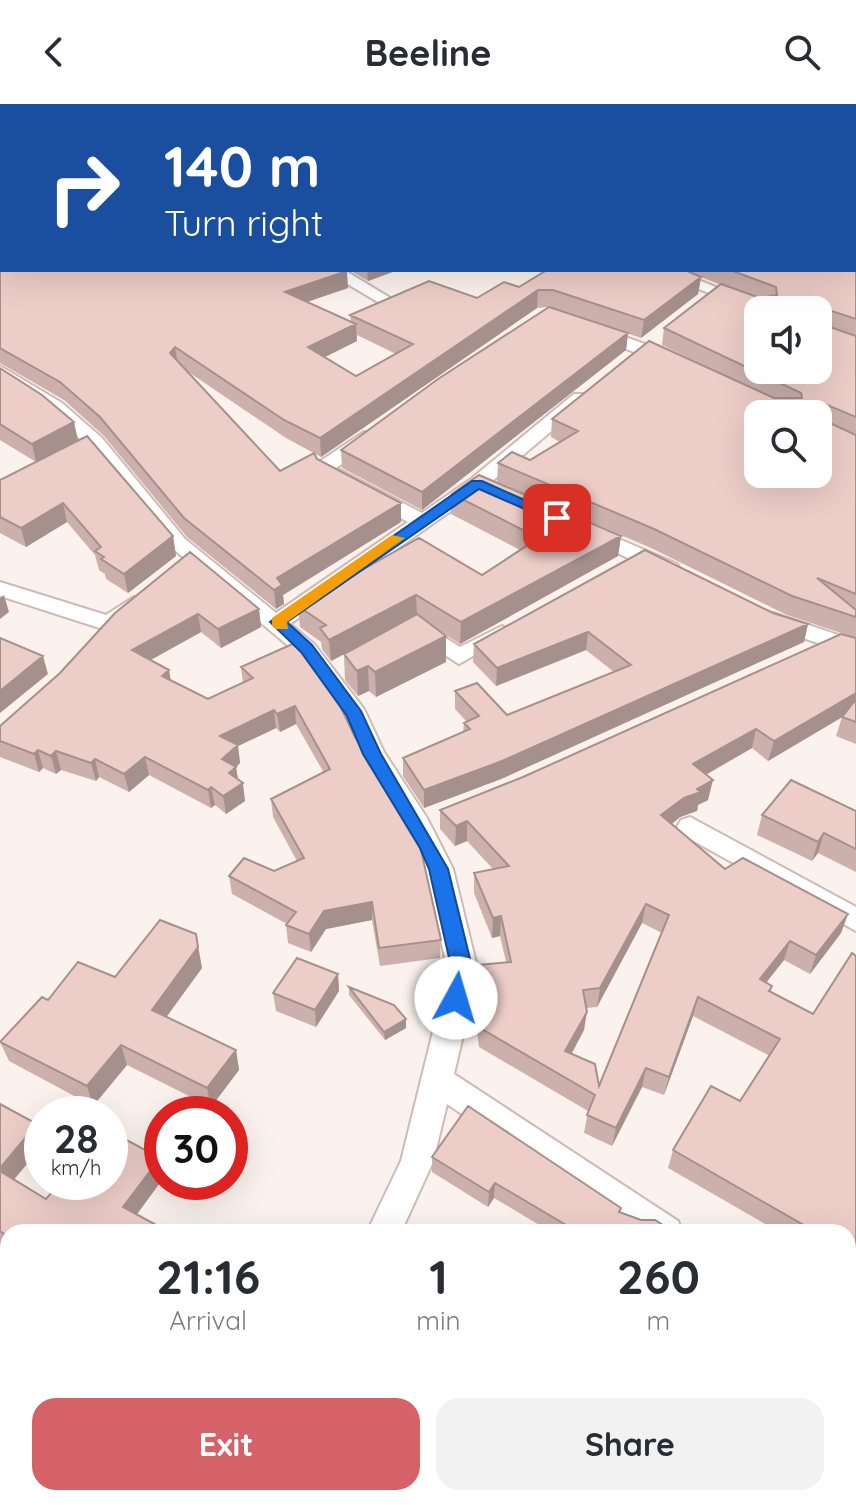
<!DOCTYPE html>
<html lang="en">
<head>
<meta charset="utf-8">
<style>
  body { margin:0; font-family:Quicksand,sans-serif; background:#f2f2f3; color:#2b2b33; height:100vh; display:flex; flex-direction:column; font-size:30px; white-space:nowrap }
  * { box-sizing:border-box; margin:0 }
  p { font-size:26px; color:#7c7c81 }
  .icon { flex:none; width:44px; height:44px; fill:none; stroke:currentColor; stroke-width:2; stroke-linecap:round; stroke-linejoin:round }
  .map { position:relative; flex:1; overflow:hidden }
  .panel { position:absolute; left:0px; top:1120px; width:856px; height:282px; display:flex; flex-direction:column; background:#fff; border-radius:24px 24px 0 0; box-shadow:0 8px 32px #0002 }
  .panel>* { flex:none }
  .guide { position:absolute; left:0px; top:0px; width:856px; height:168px; box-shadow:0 8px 32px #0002; background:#1a4fa0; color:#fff; overflow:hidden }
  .controls { position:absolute; left:744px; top:192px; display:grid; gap:16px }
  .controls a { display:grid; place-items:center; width:88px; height:88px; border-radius:16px; background:#fff; box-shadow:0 8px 32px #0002; font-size:40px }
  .speed { position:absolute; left:24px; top:992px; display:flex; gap:16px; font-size:40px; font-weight:700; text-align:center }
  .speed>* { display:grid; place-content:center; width:104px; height:104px; border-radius:50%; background:#fff; box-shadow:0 8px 32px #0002; line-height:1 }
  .speed small { font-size:20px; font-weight:400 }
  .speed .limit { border:12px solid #d22; background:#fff; color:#111 }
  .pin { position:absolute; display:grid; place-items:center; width:68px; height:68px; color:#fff; margin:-34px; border-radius:16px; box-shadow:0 4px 12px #0006 }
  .me { position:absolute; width:88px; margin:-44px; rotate:6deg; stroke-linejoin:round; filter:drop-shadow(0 0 6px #0008) }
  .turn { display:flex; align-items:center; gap:28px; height:168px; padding:0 32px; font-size:36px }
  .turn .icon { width:104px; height:104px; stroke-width:2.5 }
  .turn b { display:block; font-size:56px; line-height:68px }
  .eta { display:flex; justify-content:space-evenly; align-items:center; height:136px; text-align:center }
  .eta b { font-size:48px; font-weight:700; line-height:56px }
  .button { display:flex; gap:16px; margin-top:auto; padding:16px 32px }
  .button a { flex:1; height:92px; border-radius:24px; background:#d46267; color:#fff; font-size:32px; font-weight:700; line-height:92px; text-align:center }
  .button a+a { background:#f2f2f3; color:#2b2b33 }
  header { display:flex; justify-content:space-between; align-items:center; height:104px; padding:0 32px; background:#fff; font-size:36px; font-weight:700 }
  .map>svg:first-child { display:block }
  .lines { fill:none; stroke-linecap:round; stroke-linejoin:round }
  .minor-casing { stroke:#cebab6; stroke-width:4 }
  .minor { fill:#fff; fill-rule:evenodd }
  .wall { fill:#ccb0ac; fill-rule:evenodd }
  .shaded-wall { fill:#a6908c }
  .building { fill:#edcdc8; stroke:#a6908c; stroke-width:2; fill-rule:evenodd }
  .route { fill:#1a73e8; stroke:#114b97; stroke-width:2 }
  .slow { fill:#f59e0b }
</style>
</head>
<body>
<header><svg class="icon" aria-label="back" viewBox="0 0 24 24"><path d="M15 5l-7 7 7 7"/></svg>Beeline<svg class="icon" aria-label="search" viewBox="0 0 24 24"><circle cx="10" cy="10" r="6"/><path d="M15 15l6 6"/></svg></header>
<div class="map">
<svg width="856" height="1401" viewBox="0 0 856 1401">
  <rect width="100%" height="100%" fill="#fbf2ed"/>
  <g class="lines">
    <defs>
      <path id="minor" d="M324,166H344L402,201L394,206L388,204Z
        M652,166H674L772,206H758V209Z
        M592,221L678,252L681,256L672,261L666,260L586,230L584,226Z
        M0,262L62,299L102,334L185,435L276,509L408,418L320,371L316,362L319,358L364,328H378V336L336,364L422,409L471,375L574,290H586V298L485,383L290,520L314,540L364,605L384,648L427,714L453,765L478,867L454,970L678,1117L683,1128H637L447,1000L433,1058L401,1128H367L401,1057L448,867L425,765L406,724L359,650L344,613L298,550L171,443L88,342L48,307L0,275Z
        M589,422L677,460L680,465L669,471L661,470L582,432L579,428Z
        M0,478L106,511L134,493L145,500L117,525L109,527L0,492Z
        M773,509L856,537V552L765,521L762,516L765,511Z
        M417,516L460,543L502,522L513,529L459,560L409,528L406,523L409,518Z
        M690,713L856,803V827L681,730L677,723L681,716Z
        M8,1147V1187L0,1190V1150Z
        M848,1230L856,1233V1272L848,1269Z
        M297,1394H337L338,1401H298Z"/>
    </defs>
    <use href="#minor" class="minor-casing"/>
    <use href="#minor" class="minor"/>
  </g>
  <path class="wall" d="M0,0H856V76H855H856V534L787,511L651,444L497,378L498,359L530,356L560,338L551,333L552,315L711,265L662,241L664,224L721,181L701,173L698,190L641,234L550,203L628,229L626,246L422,406L342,364L341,346L548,203L537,204L321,353L286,334L187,267L280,367L317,355L401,418L283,491L284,500L276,505L187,433L104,332L64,296L0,259ZM2,2L854,166H547L519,183L477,194L350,211L351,217L307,198L348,184ZM357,231L396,250L356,272L325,253L357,237Z
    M349,166H398L368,177Z
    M0,264L78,336L50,351L173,432L176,452L128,489L106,475L105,470L99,466L95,451L67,418L26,443L0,429V376L36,358L0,336Z
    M452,390L621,432L618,452L460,540L434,523L446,558L376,593L369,587L358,592L345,576L344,550L346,549L331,557L322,545L321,538L300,523L298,502L482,471L520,446L451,410Z
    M259,505L261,523L221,544L201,528L151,556L171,576L208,595L243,579L241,563L297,538L441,836L440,854L380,862L372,816L326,825L311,848L288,839L286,821L287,820L232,790L229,772L274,767L297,757L273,713L271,695L324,669L296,620L280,628L276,624L238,642L240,659L236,663L238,676L245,697L226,710L215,701L211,704L149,671L129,688L99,673L96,677L61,666L56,670L43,664L39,668L0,653V622L60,569L115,509Z
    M773,509L808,520L804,538L501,675L424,704L403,672V654L463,628L464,619L466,617L455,605V587L507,611L614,568L586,546L496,582L473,558L474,540Z
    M856,534V640L836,632L842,613L768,657L752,644L706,671L708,696L698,701L697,707L680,713L672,720L725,765L848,810L841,829L810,870L784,856L766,879L772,882L771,888L813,910L856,852V1188L848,1183V1128H779L668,1064L673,1046L740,997L770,952L693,912L664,991L642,983L612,1042L584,1029L588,1007L479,943L476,920L477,901H480L478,880L479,861L506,858L500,832L492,834L474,789V769L493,765L467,737L455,742L440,725V706L523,673ZM642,819L662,829L599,982L571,950L584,926L586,904L597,903Z
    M856,707V768L818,749L812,757L757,731L762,711Z
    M202,864L166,913L236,946L239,966L211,1003L127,961L93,1002L9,957L0,938L48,896L115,873Z
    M338,870L339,887L316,923L276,907L273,889Z
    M349,883L406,924L385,936L349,891Z
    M0,1000L42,1032V1042L14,1075L46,1095L162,1062V1076L137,1110L8,1128V1145H5L0,1142Z
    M432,1053L620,1108L674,1128H551L494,1094L488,1103L432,1068Z
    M8,1169V1344L0,1339V1179Z
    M70,1394H224L220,1401H75Z
    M498,1394H677L675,1401H512Z"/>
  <path class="shaded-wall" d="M367,166H398L368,177Z
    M347,167L348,184L286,205L285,188Z
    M701,173L698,190L641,234L644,216Z
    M538,186L537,204L321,353L320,334Z
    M356,220L357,237L309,261L308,243Z
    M628,229L626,246L422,406V388Z
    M175,243L178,261L170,249Z
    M74,318L78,336L36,358L32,340Z
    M63,399L67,418L26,443L21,424Z
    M401,399V418L283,491L284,500L276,505L274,486L277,474Z
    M173,432L176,452L128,489L124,470Z
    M621,432L618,452L460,540L461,518Z
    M4,491L9,508L0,515V494Z
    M416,491L417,512L331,557L329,536Z
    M259,505L261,523L221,544L218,525Z
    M198,510L201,528L136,564L132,546Z
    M808,520L804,538L501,675L424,704V686Z
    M588,528L586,546L496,582L497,564Z
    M446,532V558L376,593L375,568Z
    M43,552L48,570L0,609V587Z
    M368,562L369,587L358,592L357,567Z
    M169,566L172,584L162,572Z
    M856,589V605L768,657L774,637Z
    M295,602L296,620L280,628L277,610Z
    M274,606L276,624L238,642L240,659L235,664L236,663L239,681L243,679L245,697L226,710L223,692L225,673L220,632Z
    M756,625L752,644L689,680L693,660Z
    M38,646L43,664L39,668L34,650Z
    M56,647L61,666L56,670L51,652Z
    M145,653L149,671L129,688L124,670Z
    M95,655L99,673L96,677L91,659Z
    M713,676L708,696L698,701L697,707L680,713L658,731L661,711L684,694Z
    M211,683L215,701L211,704L208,686Z
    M467,717V737L455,742L456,722Z
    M824,729L818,749L812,757L818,738Z
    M372,798V816L326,825L311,848L309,830L324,807Z
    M646,800L642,819L597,903L600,884Z
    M848,810L841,829L810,870L816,851Z
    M501,812L500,832L492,834L493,814Z
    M196,830L202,864L157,926L152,906Z
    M790,837L784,856L754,894L760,875Z
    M338,870L339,887L316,923L315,906Z
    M698,893L693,912L664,991L669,973Z
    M587,908L584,926L563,966L565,947Z
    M406,915V924L385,936L384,928Z
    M121,941L127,961L93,1002L87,982Z
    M236,946L239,966L211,1003L207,984Z
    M646,964L642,983L612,1042L616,1024Z
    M37,1020L42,1032V1042L7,1084L0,1070V1064Z
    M160,1054L162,1062V1076L129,1121L123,1103Z
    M495,1079L494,1094L488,1103L489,1088Z
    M211,1394H224L220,1401H206Z"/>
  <path class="building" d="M2,0H856V50H854L856,57V76H855L856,81V215L823,204L819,207L821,220L856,232V313L820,298L821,315L856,331V490L817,474L856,506V513L792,492L654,425L498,359L512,348L530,356L578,327L552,315L649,237L774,294H802L801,289L664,224L721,180L760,194L777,191L776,183L730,166H854V2H2V166H346L347,167L285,188L356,220L308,243L356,272L413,240L350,211L429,177L477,194L504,178L519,183L547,166H685L701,173L644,216L553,186H538L320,334L284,316L175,243L170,249L280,367L314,349L317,355L401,399L277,474L282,481L274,486L184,414L100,313L60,278L0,244V49L2,48L0,39V3L2,2ZM758,206H818V266H758ZM758,310H818V370H758Z
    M549,203L628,229L422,388L341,346L438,275Z
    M0,264L42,291L74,318L32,340L0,320Z
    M87,332L173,432L124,470L101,455L104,453L95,447L101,443L63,399L21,424L0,413V376Z
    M479,371L621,432L461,518L416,491L329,536L320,524L326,521L298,502L419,434L482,471L534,437L528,434L533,431L452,390Z
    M645,446L773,509L808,520L502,657L424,686L403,654L470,625L464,619L479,612L455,587L477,579L507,611L631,561L588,528L497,564L474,540Z
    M190,448L259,505L218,525L198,510L132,546L169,566L162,572L208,595L253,574L241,563L297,538L332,585L355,633L403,707L421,746L441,836L379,844L372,798L324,807L309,830L286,821L296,808L229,772L244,754L274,767L304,754L271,695L330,665L295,602L277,610L274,606L220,632L238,641L222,655L236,663L229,669L243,679L223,692L211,683L208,686L145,653L124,670L95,655L91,659L56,647L51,652L38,646L34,650L0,637V622L60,569L115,509Z
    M417,510L446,532L375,568L368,562L357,567L344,550Z
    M841,530L856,534V589L774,637L756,625L693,660L713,676L697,685L701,688L684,694L661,711L725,765L743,754L848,810L816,851L790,837L760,875L772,882L769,887L813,910L852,849L856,852V1166L848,1162V1128H805L807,1123L673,1046L711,982L740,997L780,935L698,893L669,973L646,964L616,1024L587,1011L595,991L480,924L477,901H483L479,861L511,858L501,812L493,814L474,769L509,762L467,717L456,722L440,706L523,673ZM646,800L669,811L599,982L595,960L565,947L587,908L583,886L600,884Z
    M0,534L43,552L0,587Z
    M856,595V618L842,613Z
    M791,676L856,707V745L824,729L818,738L762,711Z
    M160,816L196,830L198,843L152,906L236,946L207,984L121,941L87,982L0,938L42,893L48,896L78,858L115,873Z
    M297,854L338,870L315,906L273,889Z
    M349,883L394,901L406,915L384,928Z
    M0,1000L37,1020L0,1064Z
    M468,1002L621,1104L619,1108L641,1116H655L674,1128H578L495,1079L489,1088L432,1053Z
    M110,1027L160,1054L123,1103L169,1128H8V1133L0,1127V1067L46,1095L61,1078H110Z
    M8,1169V1335L0,1330V1179Z
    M848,1248L853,1251L848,1265Z
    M76,1394H211L206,1401H87Z
    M336,1394H444L459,1401H339Z
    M530,1394H677L675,1401H545Z"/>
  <path class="route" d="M472,377H482L565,414L552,417L479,385L287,518L312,541L361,607L381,650L448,765L473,867L466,894L456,902L445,894L452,867L429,765L420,744L363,650L347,612L301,548L270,518Z"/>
  <path class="slow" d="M392,431L405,434L287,518L288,525H276L272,521V514Z"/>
</svg>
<div class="controls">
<a><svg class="icon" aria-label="sound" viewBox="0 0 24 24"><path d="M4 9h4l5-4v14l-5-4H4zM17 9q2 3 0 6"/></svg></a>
<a><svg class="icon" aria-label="search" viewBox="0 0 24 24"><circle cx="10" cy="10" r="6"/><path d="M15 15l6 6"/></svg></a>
</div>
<div class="speed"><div>28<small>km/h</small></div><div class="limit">30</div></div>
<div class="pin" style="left:557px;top:414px;background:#d93025"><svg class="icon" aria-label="arrive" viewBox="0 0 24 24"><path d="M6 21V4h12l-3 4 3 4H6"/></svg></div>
<svg class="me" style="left:456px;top:894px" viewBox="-20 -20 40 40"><circle r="19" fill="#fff"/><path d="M0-13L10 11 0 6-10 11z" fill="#1a73e8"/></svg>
<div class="guide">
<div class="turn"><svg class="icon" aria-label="right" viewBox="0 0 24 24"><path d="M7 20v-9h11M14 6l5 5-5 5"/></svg><div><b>140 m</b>Turn right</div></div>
</div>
<section class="panel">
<div class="eta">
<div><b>21:16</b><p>Arrival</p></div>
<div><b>1</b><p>min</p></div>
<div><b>260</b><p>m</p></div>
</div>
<div class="button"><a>Exit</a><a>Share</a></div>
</section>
</div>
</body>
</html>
